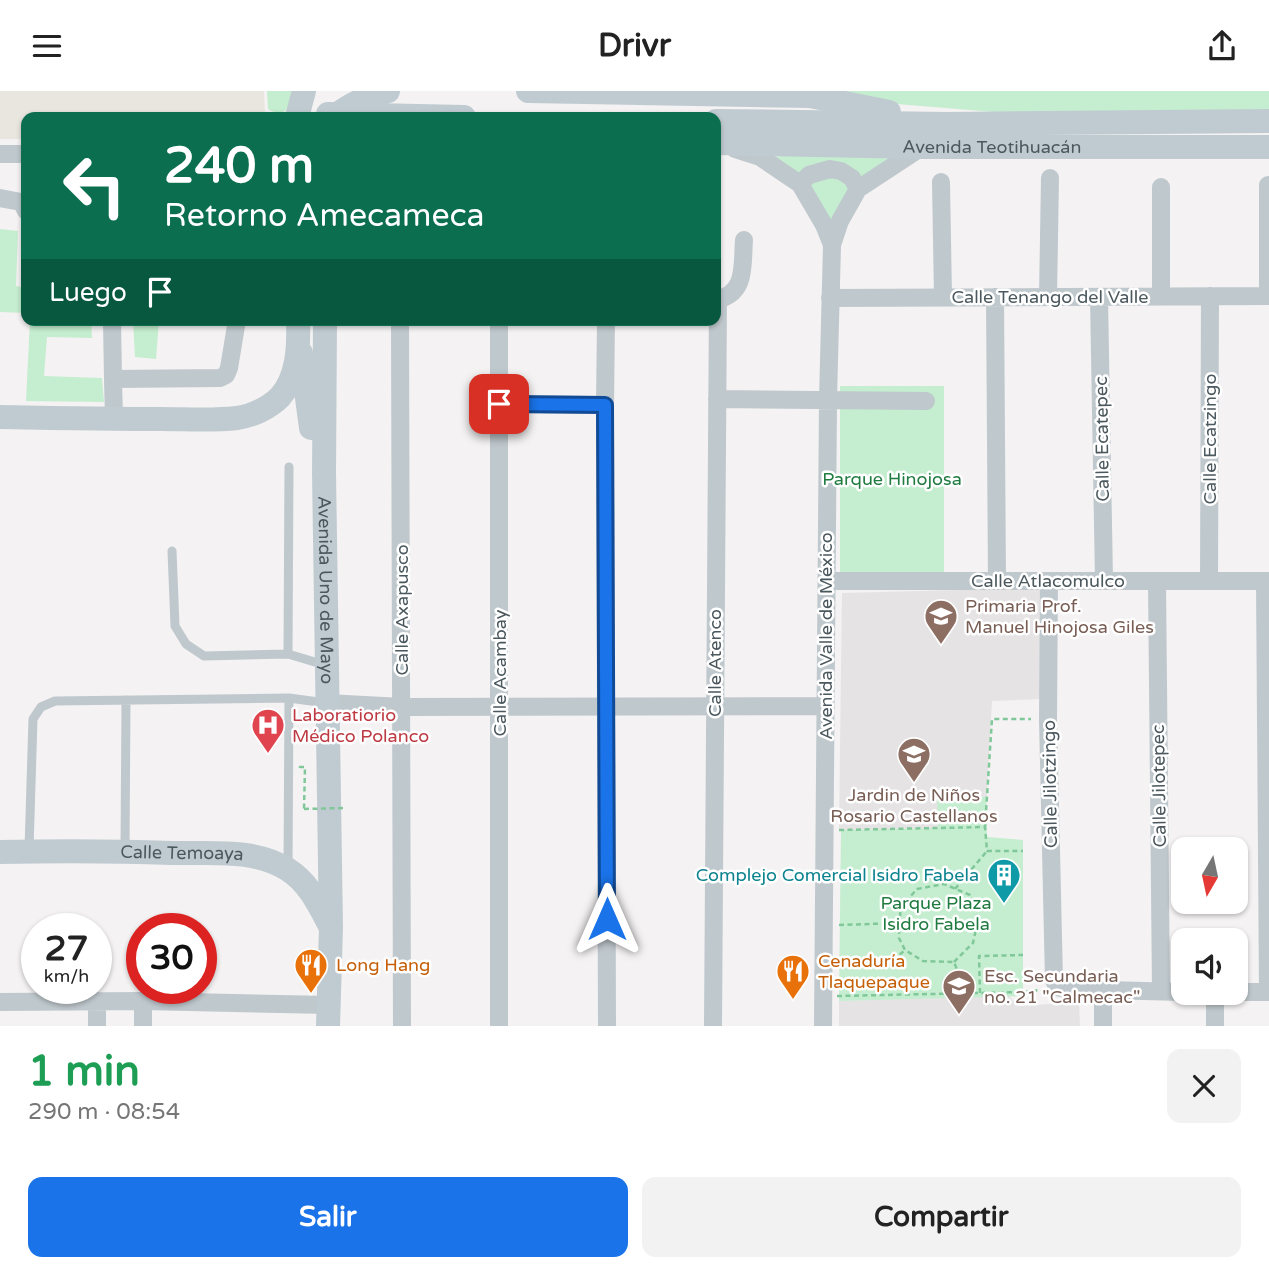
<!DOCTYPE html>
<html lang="es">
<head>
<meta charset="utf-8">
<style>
  body { margin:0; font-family:"Varela Round",sans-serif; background:#f2f2f2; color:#222; height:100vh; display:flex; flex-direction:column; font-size:26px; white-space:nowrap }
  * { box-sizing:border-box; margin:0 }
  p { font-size:23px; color:#767676 }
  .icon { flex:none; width:38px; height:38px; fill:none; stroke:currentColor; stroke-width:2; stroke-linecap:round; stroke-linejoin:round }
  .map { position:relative; height:935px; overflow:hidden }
  .details { display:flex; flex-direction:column; background:#fff; flex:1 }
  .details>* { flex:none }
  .banner { position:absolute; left:21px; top:21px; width:700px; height:214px; border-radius:14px; box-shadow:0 2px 5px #0004; background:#0b6e4f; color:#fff; overflow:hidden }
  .needle { width:46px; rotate:189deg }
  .controls { position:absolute; left:1171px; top:746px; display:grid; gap:14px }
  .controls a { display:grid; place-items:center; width:77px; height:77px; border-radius:14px; background:#fff; box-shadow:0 2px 5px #0004; font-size:35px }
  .speed { position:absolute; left:21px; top:822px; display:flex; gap:14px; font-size:35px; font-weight:700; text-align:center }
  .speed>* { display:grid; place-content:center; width:91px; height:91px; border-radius:50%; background:#fff; box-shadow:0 2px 5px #0004; line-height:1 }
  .speed small { font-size:18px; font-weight:400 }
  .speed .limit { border:10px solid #d22; background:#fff; color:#111 }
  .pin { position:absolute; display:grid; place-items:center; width:60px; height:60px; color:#fff; margin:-30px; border-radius:14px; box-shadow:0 4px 10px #0006 }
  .me { position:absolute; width:77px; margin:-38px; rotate:0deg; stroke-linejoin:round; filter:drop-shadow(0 0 5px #0008) }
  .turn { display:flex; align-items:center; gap:24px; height:147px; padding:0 28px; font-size:32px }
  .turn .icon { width:91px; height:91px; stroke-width:2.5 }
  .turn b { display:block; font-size:49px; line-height:60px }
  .then { display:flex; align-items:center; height:66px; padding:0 28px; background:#0003; gap:14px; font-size:26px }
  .round { display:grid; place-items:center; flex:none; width:74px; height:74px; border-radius:14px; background:#f2f2f2 }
  .overview { display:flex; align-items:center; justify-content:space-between; height:119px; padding:0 28px }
  h1 { font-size:42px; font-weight:800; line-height:52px; color:#1e9e55 }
  .action { display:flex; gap:14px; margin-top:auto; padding:14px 28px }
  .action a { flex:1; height:80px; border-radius:14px; background:#1a73e8; color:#fff; font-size:28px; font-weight:800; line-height:80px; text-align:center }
  .action a+a { background:#f2f2f2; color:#222 }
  header { display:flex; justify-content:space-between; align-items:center; height:91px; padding:0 28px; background:#fff; font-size:32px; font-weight:800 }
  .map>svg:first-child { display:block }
  .commercial { fill:#e9e6e0 }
  .education { fill:#e5e3e4 }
  .green { fill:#c5edcf }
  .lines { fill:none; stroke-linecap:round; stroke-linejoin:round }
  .path { stroke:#80c89a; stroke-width:2.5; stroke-dasharray:5 3.5; stroke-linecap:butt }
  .lane { stroke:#bfc8cd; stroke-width:9 }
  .street { stroke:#bfc8cd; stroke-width:18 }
  .secondary { stroke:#c0cbd1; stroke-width:24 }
  .path-bridge { stroke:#80c89a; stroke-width:2.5; stroke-dasharray:5 3.5; stroke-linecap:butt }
  .secondary-bridge { stroke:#c0cbd1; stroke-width:24 }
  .route-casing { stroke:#114b97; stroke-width:18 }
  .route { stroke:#1a73e8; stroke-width:12 }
  .labels { text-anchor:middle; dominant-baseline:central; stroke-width:5; stroke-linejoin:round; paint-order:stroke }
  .street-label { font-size:18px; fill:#4b585e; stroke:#fff }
  .park-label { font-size:18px; fill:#207b40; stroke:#fff }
  .education-label { font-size:18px; fill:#785e54; stroke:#fff; text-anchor:start }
  .health-label { font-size:18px; fill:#be3a42; stroke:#fff; text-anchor:start }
  .culture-label { font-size:18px; fill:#0d838f; stroke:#fff; text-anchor:end }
  .food-label { font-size:18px; fill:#c56008; stroke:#fff; text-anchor:start }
</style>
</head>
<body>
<header><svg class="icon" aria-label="menu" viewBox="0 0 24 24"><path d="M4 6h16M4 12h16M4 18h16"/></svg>Drivr<svg class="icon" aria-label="share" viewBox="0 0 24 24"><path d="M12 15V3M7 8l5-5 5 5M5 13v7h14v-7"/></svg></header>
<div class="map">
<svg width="1269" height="935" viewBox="0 0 1269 935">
  <rect width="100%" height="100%" fill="#f4f2f2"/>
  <path class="commercial" d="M0,0H264L265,26H26V48H0Z"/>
  <path class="education" d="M1041,497V608L992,610L985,736L839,739L842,502Z
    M1009,905L1019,915L1079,911L1080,935H839V910Z"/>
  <path class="green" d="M267,0H298C291,13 286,29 268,18Z
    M812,0H1269V27H1066L897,13Z
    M903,58L859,95L853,85L802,88L767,66Z
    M827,82L851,95L832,132L809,93Z
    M0,138L18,140L16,195L26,197V222L0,221Z
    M30,229H91L92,247L47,246L44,285L102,287L104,311L26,310Z
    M133,229H159L156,268L135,266Z
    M840,295H944V482L840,481Z
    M937,706H986L987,746L1023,749V905L839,910L841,739L938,737Z"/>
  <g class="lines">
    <path class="path" d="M300,677V676H305L304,718
      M985,736L992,628H1031
      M839,739L985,736L987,760H1023
      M955,798L987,760
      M839,834L899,832
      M893,869L904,860
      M954,871L973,852L978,829L970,804L944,793L917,798L901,816L899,832V847L905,859L923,870L954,871L966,902
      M980,902L979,865L1023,864
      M837,905L1023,901L1040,899"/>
    <path class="lane" d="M289,376L288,563L325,574
      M172,460L175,535L186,553L204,565L288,563
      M29,758L33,628L41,616L55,610L289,607L326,612
      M125,759L126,609
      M288,777L289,607"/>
    <path class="street" d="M735,58L760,66L800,93L824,134L832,154
      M0,63H26
      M941,91L943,206
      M800,93L809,84L830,78L841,80L852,87L858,98
      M1161,96V205
      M0,107L21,111L26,120
      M1268,205V94
      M995,206L997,490
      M1048,206L1050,87
      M1099,206L1104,490
      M830,207L1269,205
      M716,209C747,202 742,175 744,149
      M400,229L402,935
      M499,229V935
      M606,229L605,314L607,935
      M112,230L113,288
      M717,308L926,310
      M499,313L605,314
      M114,328L113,288L220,287L226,284L229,277L237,229
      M827,490H1269
      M1049,490L1048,628L1054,889L1057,896L1065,898L1183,901
      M1157,490L1161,900
      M1209,490L1210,205
      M1265,490L1268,901
      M327,612L402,616L826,615
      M1210,901H1269
      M0,911L143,910L329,914
      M97,935V910
      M143,935V910
      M713,935L718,209
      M823,935L828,309L832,154L840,130L858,98L922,56
      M1103,935V899
      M1215,935V901"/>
    <g class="secondary">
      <path d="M528,0L810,5L889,21"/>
      <path d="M328,23L464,26"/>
      <path d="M297,26L304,0"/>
      <path d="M716,30L948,33L1269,30"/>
      <path id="s1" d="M716,52L922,56H1269"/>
      <path id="s2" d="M325,229L324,382L331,837L328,935"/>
      <path d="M301,262L311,337"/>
      <path d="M0,326C54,327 108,328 161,328C186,328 212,330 237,327C252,325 269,317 280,306C298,286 299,255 298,229"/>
      <path id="s3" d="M0,761C57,760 115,760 172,762C210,763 253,757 287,778C308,791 318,812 329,833"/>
    </g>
    <path class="path-bridge" d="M304,718L343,717"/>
    <path class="secondary-bridge" d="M334,26C350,13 368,5 388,0"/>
  </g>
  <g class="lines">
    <defs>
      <path id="route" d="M499,313L605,314L607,828"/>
    </defs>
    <use href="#route" class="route-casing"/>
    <use href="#route" class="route"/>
  </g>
  <defs>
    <symbol id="school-pin" viewBox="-11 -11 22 30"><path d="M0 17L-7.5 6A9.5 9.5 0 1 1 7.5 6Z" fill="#8d6e63" stroke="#fff"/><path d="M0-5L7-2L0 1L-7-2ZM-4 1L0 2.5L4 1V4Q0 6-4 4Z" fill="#fff"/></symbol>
    <symbol id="hospital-pin" viewBox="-11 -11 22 30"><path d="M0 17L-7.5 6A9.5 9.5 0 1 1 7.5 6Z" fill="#e0444e" stroke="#fff"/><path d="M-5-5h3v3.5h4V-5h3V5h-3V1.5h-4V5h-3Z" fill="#fff"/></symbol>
    <symbol id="building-pin" viewBox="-11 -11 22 30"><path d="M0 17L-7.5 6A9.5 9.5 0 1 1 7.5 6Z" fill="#0f9aa8" stroke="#fff"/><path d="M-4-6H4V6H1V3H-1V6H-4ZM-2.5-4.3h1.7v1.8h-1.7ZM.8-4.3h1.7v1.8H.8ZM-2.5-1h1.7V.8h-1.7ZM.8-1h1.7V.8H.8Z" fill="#fff"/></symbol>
    <symbol id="restaurant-pin" viewBox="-11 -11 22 30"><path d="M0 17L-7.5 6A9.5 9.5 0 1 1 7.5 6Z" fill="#e8710a" stroke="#fff"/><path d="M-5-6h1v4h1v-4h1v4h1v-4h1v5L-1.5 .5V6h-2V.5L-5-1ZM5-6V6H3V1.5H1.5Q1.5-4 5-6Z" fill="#fff"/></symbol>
  </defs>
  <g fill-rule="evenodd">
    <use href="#school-pin" x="922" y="506" width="38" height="52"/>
    <use href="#hospital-pin" x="249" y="615" width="38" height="52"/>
    <use href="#school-pin" x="895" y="644" width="38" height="52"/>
    <use href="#building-pin" x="985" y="765" width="38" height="52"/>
    <use href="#restaurant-pin" x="292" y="855" width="38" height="52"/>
    <use href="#restaurant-pin" x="774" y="861" width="38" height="52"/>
    <use href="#school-pin" x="940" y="876" width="38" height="52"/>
  </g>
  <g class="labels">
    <g class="street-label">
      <text stroke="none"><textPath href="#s1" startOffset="276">Avenida Teotihuacán</textPath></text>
      <text x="1050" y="206">Calle Tenango del Valle</text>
      <text transform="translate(1102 348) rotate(-91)">Calle Ecatepec</text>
      <text transform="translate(1210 348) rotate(-90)">Calle Ecatzingo</text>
      <text x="1048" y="490">Calle Atlacomulco</text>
      <text stroke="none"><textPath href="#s2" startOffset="270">Avenida Uno de Mayo</textPath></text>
      <text transform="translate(402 519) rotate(-90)">Calle Axapusco</text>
      <text transform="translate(826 545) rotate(-90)">Avenida Valle de México</text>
      <text transform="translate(715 572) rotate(-90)">Calle Atenco</text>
      <text transform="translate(500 582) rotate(-90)">Calle Acambay</text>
      <text transform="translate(1050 693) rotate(-91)">Calle Jilotzingo</text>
      <text transform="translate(1159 695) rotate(-91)">Calle Jilotepec</text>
      <text stroke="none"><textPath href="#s3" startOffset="182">Calle Temoaya</textPath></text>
    </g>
    <g class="park-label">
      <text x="892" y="388">Parque Hinojosa</text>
      <text x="936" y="812">Parque Plaza<tspan x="936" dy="21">Isidro Fabela</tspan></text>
    </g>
    <g class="education-label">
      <text x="965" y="515">Primaria Prof.<tspan x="965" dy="21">Manuel Hinojosa Giles</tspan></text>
      <text x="914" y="704" text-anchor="middle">Jardin de Niños<tspan x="914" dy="21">Rosario Castellanos</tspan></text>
      <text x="984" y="885">Esc. Secundaria<tspan x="984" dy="21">no. 21 "Calmecac"</tspan></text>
    </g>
    <g class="health-label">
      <text x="292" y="624">Laboratiorio<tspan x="292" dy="21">Médico Polanco</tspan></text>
    </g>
    <g class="culture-label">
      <text x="979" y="784">Complejo Comercial Isidro Fabela</text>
    </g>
    <g class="food-label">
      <text x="818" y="870">Cenaduría<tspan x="818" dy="21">Tlaquepaque</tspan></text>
      <text x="336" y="874">Long Hang</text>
    </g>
  </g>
</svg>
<div class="controls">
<a><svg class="needle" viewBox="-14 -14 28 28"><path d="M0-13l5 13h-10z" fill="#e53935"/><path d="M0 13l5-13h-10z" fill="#767676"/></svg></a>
<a><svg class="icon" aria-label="sound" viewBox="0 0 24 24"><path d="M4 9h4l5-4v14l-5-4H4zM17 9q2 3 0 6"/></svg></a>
</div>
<div class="speed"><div>27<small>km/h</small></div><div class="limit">30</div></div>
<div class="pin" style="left:499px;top:313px;background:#d93025"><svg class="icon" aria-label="arrive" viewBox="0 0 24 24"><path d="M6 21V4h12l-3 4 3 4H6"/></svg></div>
<svg class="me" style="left:607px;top:828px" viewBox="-20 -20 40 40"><path d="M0-17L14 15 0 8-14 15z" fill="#1a73e8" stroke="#fff" stroke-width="4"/></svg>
<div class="banner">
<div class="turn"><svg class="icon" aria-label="left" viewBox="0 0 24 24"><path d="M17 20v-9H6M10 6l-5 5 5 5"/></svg><div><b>240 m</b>Retorno Amecameca</div></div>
<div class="then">Luego<svg class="icon" aria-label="arrive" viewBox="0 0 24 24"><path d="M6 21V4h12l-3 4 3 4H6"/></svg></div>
</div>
</div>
<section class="details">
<div class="overview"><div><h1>1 min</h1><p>290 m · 08:54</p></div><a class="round"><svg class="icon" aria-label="close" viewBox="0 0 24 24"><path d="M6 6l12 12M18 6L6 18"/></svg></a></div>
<div class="action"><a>Salir</a><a>Compartir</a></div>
</section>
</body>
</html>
